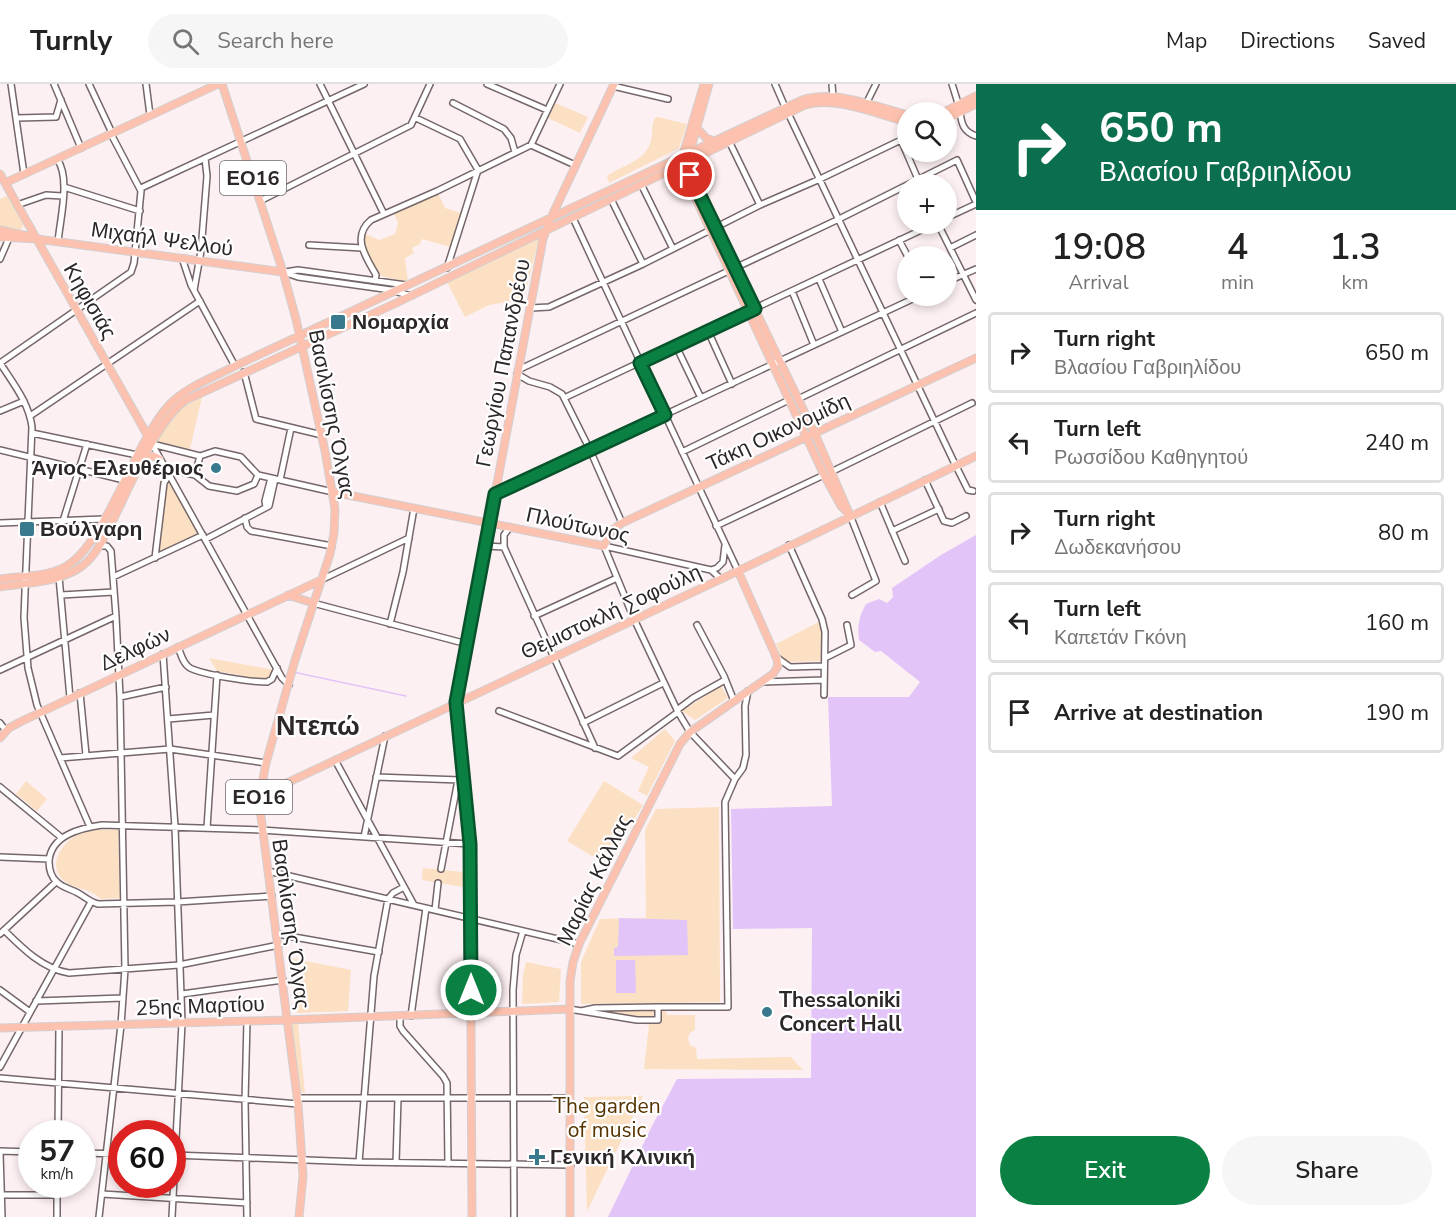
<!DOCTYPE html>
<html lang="en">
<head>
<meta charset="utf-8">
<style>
  body { margin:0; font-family:"Nunito Sans",sans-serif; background:#f6f6f6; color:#222; height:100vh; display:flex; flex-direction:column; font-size:22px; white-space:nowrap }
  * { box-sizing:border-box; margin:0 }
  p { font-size:20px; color:#767676 }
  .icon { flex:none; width:33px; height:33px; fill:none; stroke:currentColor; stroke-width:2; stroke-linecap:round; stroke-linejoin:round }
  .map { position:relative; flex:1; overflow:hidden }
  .details { display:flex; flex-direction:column; background:#fff; width:480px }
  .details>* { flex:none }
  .guide { background:#0b6e4f; color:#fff; overflow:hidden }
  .fabs { position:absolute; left:897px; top:18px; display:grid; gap:12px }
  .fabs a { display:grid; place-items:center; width:60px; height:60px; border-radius:50%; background:#fff; box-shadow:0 3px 9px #0003; font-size:30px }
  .speed { position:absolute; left:18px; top:1036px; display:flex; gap:12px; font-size:30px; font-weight:700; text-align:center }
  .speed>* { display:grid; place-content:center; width:78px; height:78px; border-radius:50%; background:#fff; box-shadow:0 3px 9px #0003; line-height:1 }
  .speed small { font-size:15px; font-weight:400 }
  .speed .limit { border:9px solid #d22; background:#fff; color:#111 }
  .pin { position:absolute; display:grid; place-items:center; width:51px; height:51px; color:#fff; margin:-26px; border:3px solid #fff; border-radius:50%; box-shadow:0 2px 6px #0007 }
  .me { position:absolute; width:66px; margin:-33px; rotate:0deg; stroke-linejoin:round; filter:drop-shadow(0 0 4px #0008) }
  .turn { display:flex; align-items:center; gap:21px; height:126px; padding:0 24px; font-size:27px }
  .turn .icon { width:78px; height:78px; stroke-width:2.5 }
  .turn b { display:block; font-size:42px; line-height:51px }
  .eta { display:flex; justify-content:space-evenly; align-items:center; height:102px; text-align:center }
  .eta b { font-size:36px; font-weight:600; line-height:42px }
  .action { display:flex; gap:12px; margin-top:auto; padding:12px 24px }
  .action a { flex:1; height:69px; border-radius:36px; background:#0b8043; color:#fff; font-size:24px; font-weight:600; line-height:69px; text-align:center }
  .action a+a { background:#f6f6f6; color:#222 }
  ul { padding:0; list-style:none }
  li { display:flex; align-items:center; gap:18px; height:81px; margin:0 12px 9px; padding:0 12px; border:3px solid #e0e0e0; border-radius:6px }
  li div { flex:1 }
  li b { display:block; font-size:22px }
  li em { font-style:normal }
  header { display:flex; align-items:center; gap:36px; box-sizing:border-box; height:84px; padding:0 30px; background:#fff; border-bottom:2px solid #e0e0e0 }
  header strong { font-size:28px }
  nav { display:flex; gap:33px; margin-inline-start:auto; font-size:21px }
  .search { width:420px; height:54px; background:#f6f6f6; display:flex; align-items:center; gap:15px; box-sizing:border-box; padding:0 21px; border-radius:33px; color:#767676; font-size:22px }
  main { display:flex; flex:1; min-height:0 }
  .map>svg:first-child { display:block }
  .green { fill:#fbe0c3 }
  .water { fill:#e2c4f9 }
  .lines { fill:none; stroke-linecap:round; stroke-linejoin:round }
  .stream { stroke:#e2c4f9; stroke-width:1.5 }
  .minor-casing { stroke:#756769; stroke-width:8 }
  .major-casing { stroke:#d1cfd0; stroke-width:9 }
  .minor { stroke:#fff; stroke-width:5 }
  .major { stroke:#fdc2af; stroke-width:7 }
  .route-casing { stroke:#07532c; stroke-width:15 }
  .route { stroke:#0b8043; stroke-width:10 }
  .poi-dot { fill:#39798d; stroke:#fff; stroke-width:2 }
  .labels { text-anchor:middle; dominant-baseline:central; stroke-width:4.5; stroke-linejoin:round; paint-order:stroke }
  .shield { fill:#fff; stroke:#6c6868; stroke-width:1.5 }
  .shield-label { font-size:20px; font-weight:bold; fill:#2d2728 }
  .street-label { font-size:21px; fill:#2d2728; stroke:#fff }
  .poi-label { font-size:21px; font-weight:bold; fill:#2d2728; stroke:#fff; text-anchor:start }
  .park-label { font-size:21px; fill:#563401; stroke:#fff }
  .district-label { font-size:27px; font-weight:bold; fill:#2d2728; stroke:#fff }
</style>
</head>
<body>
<header>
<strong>Turnly</strong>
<div class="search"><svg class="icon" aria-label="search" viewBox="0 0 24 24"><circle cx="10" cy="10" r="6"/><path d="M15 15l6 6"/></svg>Search here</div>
<nav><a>Map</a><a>Directions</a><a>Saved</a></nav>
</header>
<main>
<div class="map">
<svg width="976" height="1133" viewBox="0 0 976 1133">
  <rect width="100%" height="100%" fill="#fdf0f2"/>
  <path class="green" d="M555,19L588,33L580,49L548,34Z
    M658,33L687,40L679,64L609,99L607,92C622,81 645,78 651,57C653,49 651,41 655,34Z
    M437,107L445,124L464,130L454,164L422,155L420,160L412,164L414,169L405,174L408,198L376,191L362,164L361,148L379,156L395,150L398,139L393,127Z
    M8,111L24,141L20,146L0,143V115Z
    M539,154L524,215L489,221L465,233L447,198Z
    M202,313L190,365L156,358L177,326Z
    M169,391L203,451L155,474L164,399Z
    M819,538L822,550L820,577L787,578L781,572L776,560Z
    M209,574L274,586L268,596L217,587Z
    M721,602L728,614L695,636L682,627Z
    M665,645L675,657L647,712L638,707L649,683L631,674Z
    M26,697L47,715L37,727L16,710Z
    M604,697L643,721L607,781L567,757Z
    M719,723L720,918L581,920V878L600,835L646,834L645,746L656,725Z
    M98,746H118L120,814L101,815C89,804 79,806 67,799C44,784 62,758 79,750C85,747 92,747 98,746Z
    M423,784L463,788V803L422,796Z
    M290,874L351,886L348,927L297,929Z
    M526,878L561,885L559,918L522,920L523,891Z
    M583,926H666L667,931H695V946L690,949L688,954L690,961L696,964L697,975L791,973L803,986L644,985L649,941Z
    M292,939H298L305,1009L300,1008Z
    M643,1012L587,1127L584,1013Z"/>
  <path class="water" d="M976,451V1133H608L651,1044L677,995L811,994L812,844L733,845L731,725L832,722L828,613H909L920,598L881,567L875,568L859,556C857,543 859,532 866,520L879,515L887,519L893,513L892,504L941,471Z
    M619,834L687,836L688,871L614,872V864L618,863Z
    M616,876H635L636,909H616Z"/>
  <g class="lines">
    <path class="stream" d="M293,588L406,612"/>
    <defs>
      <path id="minor" d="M11,0L24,90
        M54,0L81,64
        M89,0L112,49
        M146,0L150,31
        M320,0L384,130
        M487,0L547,26
        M775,0L785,23
        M832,0L833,13
        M952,0C954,6 956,13 958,19C962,34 959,46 976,52
        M613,2L668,15
        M453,19L504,45L511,54L515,68
        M866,20L876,0
        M788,29L953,376L968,406L973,407
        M17,34L56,33L61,16
        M416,34L460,55L478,86L447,184
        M905,37L901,56L920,100
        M729,57L760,121
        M531,61L560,0
        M531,61L575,81
        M57,75C71,94 60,135 58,158
        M641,100L673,165
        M64,103L140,127
        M141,104L364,0
        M611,115L643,180
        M260,117L411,41L430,0
        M17,121L46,111L62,112
        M573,134L738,487
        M946,134L976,120
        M938,140L976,216
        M899,156L908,173
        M309,161L362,164
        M950,164L976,151
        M182,174L191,201L235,282
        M0,175L9,154
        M283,188L298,193L391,206L411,212
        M285,188L298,186L406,201
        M819,195L842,248
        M375,197L376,191C366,173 351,153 371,136L437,107L531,61
        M946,198L976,185
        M194,206L201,167L207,92L205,74
        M792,207L814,261
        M531,224L549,223L643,180L760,121L820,95L901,56
        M708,247L732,300
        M676,262L701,314
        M0,279C13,299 29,319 32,343L25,508L24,534L28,584L37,621L90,743
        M0,279L131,188L134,179L141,107L111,50
        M518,286L839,135L957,76L976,118
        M244,288L256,335L322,351
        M517,290L529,297L550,303L562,310L590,366L622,439
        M564,314L934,140
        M798,315L976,229
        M0,327L24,317
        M30,332L200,217
        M32,349L137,371
        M152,360L282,594L289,601
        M152,360L200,372L215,367L241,373L258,391L333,408
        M0,366L124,396
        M682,368L789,316
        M165,384L195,391L209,402L237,407L254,400L258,391
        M831,388L972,319
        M195,391L200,372
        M280,396L291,344
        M925,396L944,437L952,439L966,432
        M495,410L919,212
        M880,418L905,477
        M266,423L265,417L271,394
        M850,431L876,497L852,511
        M245,434L247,443L251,447L332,462
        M63,437L87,360
        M0,439L104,435
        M716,442L824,391
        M510,443L504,451V463L595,664
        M892,447L939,425
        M206,455L269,422L275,395
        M789,461L822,535L825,548L824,611
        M99,462H107L111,467L116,532L120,613L125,885L121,941L99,1133
        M486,462L504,463
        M604,462L634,535L678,628L690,648L735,695
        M604,462L711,486L721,495
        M155,474L164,399L169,391
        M711,486L717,484L723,478L725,461
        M59,493L70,614
        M113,493L203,451
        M321,496L409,454
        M61,511L114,508
        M313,519L467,560
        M534,532L617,494
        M390,540L403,488L414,424
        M697,541L724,592L734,617
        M178,563C181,570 183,580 190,584C204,591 251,598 267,598L272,595L277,584
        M163,570L175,743L182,939L172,1133
        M776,573L790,583L824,582
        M825,574L851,561L847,541
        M0,586L116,532
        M762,598L824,596
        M80,609L86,671
        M120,613L166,603
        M677,626L693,614L725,596
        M499,627L618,672L678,628
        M168,635L214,631
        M0,639L6,647
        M583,639L663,599
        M60,674L170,665L266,679
        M335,676L414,821
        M376,693L460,696
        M0,703L62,754
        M207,744L217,591
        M364,753L385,652
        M0,773L49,775
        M441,785L458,696
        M268,787L579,860
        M272,812L177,818L98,820C90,818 85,813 78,809C71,805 63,804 57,798C51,793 49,785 49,777C51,751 81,744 102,741L261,746L470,760
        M435,826L438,799
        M4,846C22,864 43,885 69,889L179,881L279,861
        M0,850L56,798
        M277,850L379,868
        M0,906L30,928
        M182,910L283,896
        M36,917L123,914
        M658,923H728L725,718L735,695L743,684L746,671L745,622L748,607
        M569,925L637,936H658V923L595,924L581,927
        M400,932V942L403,947L443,992L447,999L448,1080
        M411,932L426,824
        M0,983L91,818
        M0,994L298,1020
        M297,1014H570
        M58,1050L59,943
        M0,1067L32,1068
        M0,1069L2,1133
        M82,1069L122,1070
        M173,1071L359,1078L571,1081
        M359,1078L374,892L388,815L393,809L404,803
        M396,1079L398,1014
        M102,1110L247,1119
        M2,1111H57
        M57,1133V1101
        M247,1133L245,1017L247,937
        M514,1133L513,906L516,871L523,847"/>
      <path id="major" d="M222,0L283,188L296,235L325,367L335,425L334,449L330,470L295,576L266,679L259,717L298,1020L303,1092L299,1133
        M704,0L680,81L824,391L841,422L850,431
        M709,0L686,82L815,350L849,429
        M944,28L976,12
        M946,35L976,20
        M696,43L706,54L714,57
        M0,90L149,354
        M5,99L218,0
        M0,146L32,153
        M0,153L37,155L283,188
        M144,374L153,372L159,375
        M333,408L604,462L611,447L622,439L976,274
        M0,495C20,492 44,493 63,484C105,464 133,360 169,321C186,303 214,293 235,282L802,16C836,5 875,23 908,31
        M0,503C26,499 53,499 76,486C94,476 103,456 112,438C129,405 156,337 186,316L394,220L805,21C838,12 875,30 908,38
        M288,511L313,519
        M0,654L9,644L20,638L321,496
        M259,712L738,487L976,372
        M0,944L287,936L569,925
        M472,1133L470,760L456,618L543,155L550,136L614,0
        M570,1133V897L573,878L579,860L680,660L690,648L773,590L778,582L777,575L738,487"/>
    </defs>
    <use href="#minor" class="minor-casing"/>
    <use href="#major" class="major-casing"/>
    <use href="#minor" class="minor"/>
    <use href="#major" class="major"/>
  </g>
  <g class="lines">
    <defs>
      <path id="route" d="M471,906L470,760L456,618L495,410L665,331L640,279L755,225L690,91"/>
    </defs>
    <use href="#route" class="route-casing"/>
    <use href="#route" class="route"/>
  </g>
  <g class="poi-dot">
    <rect x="330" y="230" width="16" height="16" rx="3"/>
    <circle cx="216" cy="384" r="6"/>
    <rect x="19" y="437" width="16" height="16" rx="3"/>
    <circle cx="767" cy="928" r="6"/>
    <path d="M534 1064h6v6h6v6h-6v6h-6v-6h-6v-6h6z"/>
  </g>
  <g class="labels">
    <g class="shield">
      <rect x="220" y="77" width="66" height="34" rx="4.5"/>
      <rect x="226" y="696" width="66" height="34" rx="4.5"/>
    </g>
    <g class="shield-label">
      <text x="253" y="94">ΕΟ16</text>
      <text x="259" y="713">ΕΟ16</text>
    </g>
    <g class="street-label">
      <text transform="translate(162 155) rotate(8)">Μιχαήλ Ψελλού</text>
      <text transform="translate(90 217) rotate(60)">Κηφισιάς</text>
      <text transform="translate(503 279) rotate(-79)">Γεωργίου Παπανδρέου</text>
      <text transform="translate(332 330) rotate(79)">Βασιλίσσης Όλγας</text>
      <text transform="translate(778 348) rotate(-25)">Τάκη Οικονομίδη</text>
      <text transform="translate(578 441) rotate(12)">Πλούτωνος</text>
      <text transform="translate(611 528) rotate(-25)">Θεμιστοκλή Σοφούλη</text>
      <text transform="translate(135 565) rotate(-25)">Δελφών</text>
      <text transform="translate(594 796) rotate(-64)">Μαρίας Κάλλας</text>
      <text transform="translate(291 840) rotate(82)">Βασιλίσσης Όλγας</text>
      <text transform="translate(200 922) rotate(-2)">25ης Μαρτίου</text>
    </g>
    <g class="poi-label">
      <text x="352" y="238">Νομαρχία</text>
      <text x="204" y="384" text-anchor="end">Άγιος Ελευθέριος</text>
      <text x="40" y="445">Βούλγαρη</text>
      <text x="779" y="916">Thessaloniki<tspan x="779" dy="24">Concert Hall</tspan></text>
      <text x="550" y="1073">Γενική Κλινική</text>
    </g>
    <g class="park-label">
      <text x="607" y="1022">The garden<tspan x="607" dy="24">of music</tspan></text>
    </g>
    <g class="district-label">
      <text x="318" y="642">Ντεπώ</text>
    </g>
  </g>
</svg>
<div class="fabs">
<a><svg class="icon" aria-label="search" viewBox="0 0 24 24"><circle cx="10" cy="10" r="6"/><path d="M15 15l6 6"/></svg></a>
<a>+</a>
<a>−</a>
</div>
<div class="speed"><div>57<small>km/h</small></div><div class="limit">60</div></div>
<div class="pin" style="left:690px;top:91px;background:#d93025"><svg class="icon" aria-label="arrive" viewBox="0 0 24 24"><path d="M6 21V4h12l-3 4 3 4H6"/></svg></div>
<svg class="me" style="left:471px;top:906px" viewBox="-20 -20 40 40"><circle r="17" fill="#0b8043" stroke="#fff" stroke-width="3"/><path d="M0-11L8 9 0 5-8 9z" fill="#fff"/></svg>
</div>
<section class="details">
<div class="guide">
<div class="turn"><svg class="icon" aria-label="right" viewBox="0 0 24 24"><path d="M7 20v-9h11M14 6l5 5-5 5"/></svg><div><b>650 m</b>Βλασίου Γαβριηλίδου</div></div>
</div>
<div class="eta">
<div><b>19:08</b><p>Arrival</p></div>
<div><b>4</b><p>min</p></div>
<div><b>1.3</b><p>km</p></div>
</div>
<ul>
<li><svg class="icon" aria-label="right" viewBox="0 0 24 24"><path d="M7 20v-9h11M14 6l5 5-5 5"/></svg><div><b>Turn right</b><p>Βλασίου Γαβριηλίδου</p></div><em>650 m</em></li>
<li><svg class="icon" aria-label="left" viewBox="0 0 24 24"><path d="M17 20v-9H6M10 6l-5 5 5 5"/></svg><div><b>Turn left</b><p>Ρωσσίδου Καθηγητού</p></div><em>240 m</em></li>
<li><svg class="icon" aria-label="right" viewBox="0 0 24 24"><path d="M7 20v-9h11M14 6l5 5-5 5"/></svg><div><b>Turn right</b><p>Δωδεκανήσου</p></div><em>80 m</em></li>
<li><svg class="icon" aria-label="left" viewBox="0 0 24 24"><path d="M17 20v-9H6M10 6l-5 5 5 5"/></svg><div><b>Turn left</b><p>Καπετάν Γκόνη</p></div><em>160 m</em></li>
<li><svg class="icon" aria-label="arrive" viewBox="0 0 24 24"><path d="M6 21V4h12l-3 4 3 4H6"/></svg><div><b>Arrive at destination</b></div><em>190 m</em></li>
</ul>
<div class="action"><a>Exit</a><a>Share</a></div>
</section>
</main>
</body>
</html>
